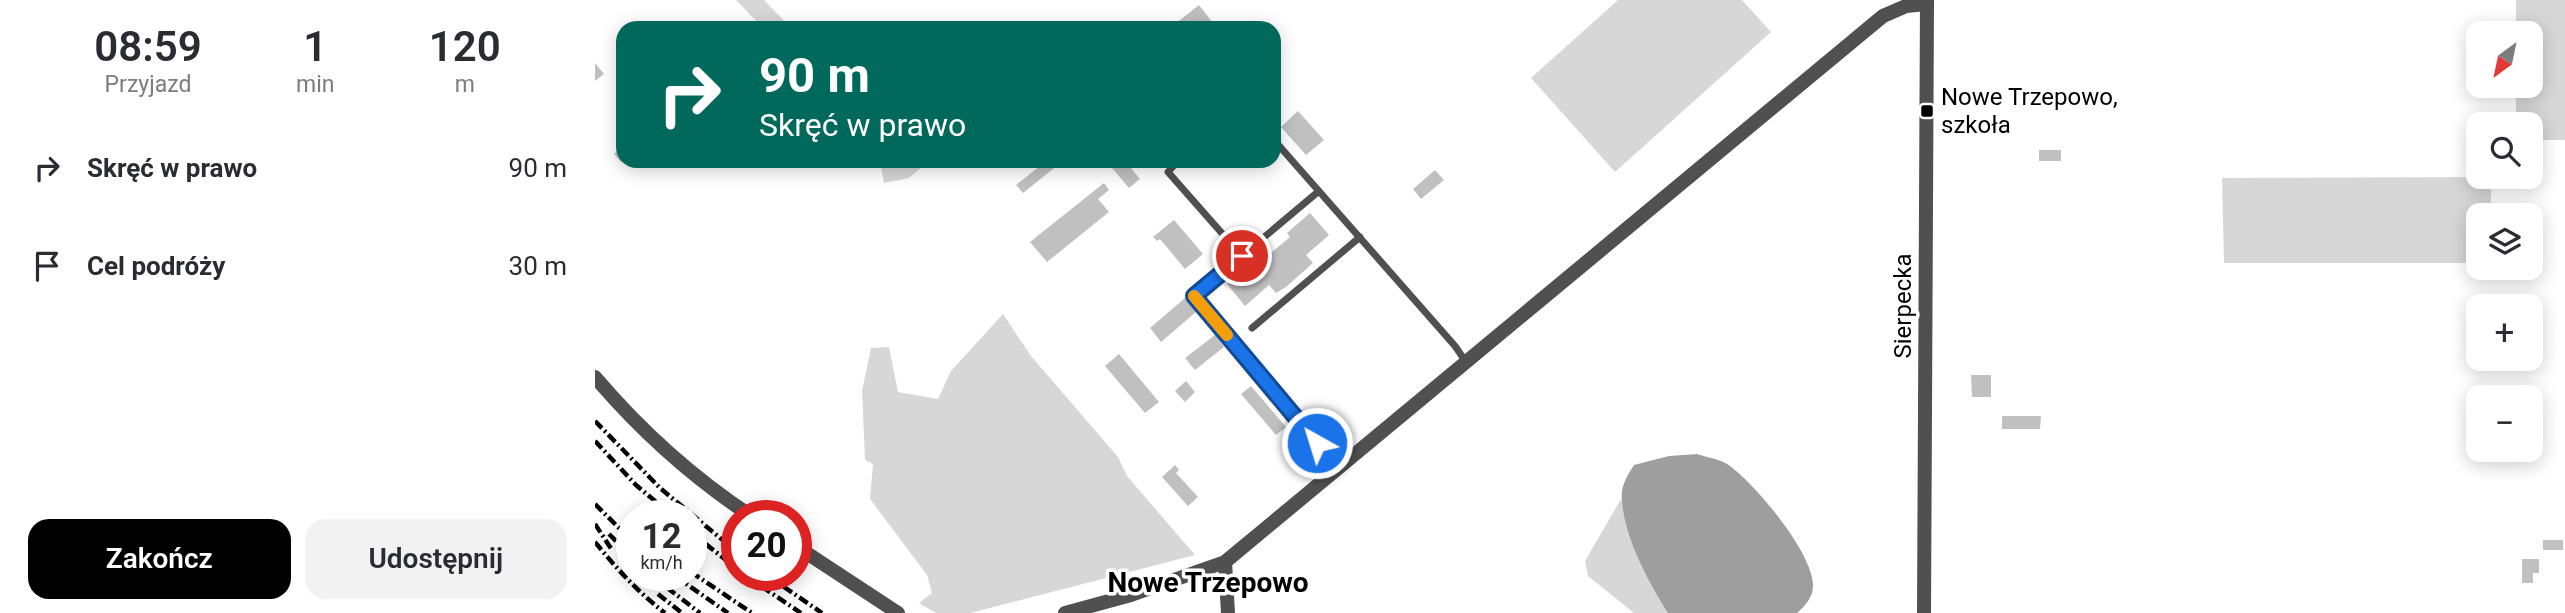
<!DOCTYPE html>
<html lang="pl">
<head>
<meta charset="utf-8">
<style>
  body { margin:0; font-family:Roboto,sans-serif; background:#f2f2f3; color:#2b2b33; height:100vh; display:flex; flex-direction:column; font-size:26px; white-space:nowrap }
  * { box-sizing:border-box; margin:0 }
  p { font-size:23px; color:#7c7c81 }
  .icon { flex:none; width:38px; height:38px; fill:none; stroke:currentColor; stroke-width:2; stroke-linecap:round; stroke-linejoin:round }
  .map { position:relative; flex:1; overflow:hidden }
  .details { display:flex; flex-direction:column; background:#fff; width:595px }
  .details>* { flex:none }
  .guide { position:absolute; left:21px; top:21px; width:665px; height:147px; border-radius:21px; box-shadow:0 4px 18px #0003; background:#00695c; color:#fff; overflow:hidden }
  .needle { width:46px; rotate:213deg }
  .fabs { position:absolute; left:1871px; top:21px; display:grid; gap:14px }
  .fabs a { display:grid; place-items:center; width:77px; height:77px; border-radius:14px; background:#fff; box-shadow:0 4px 18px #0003; font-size:35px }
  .speed { position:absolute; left:21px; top:500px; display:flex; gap:14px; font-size:35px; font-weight:700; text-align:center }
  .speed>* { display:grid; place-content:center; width:91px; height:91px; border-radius:50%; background:#fff; box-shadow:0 4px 18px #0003; line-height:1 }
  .speed small { font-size:18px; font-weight:400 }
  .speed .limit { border:10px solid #d22; background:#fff; color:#111 }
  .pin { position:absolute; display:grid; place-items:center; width:60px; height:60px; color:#fff; margin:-30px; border:4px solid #fff; border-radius:50%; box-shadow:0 2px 7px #0007 }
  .me { position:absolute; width:77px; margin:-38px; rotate:321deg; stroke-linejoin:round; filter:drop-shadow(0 0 5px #0008) }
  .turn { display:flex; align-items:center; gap:24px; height:147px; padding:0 28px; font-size:32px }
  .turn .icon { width:91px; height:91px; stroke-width:2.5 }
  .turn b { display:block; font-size:49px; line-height:60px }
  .eta { display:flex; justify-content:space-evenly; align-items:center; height:119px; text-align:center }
  .eta b { font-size:42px; font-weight:600; line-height:49px }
  .cta { display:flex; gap:14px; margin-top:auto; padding:14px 28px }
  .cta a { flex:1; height:80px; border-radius:21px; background:#000; color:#fff; font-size:28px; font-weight:600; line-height:80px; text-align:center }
  .cta a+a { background:#f2f2f3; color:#2b2b33 }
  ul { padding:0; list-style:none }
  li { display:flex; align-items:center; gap:21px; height:98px; padding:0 28px }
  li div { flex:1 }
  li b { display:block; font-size:26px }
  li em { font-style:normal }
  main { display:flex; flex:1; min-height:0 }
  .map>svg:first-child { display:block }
  .green { fill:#d7d7d7 }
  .water { fill:#9e9e9e }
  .building { fill:#c0c0c0 }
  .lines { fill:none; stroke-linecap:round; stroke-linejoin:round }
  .service { stroke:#505050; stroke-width:7 }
  .minor { stroke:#505050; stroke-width:14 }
  .tertiary { stroke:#505050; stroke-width:14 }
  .rail { stroke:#000; stroke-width:4.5; stroke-dasharray:10 3.5 2 3.5; stroke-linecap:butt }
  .route-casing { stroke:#114b97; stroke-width:18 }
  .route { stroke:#1a73e8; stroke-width:12 }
  .slow { stroke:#f59e0b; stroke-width:12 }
  .poi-dot { fill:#000; stroke:#fff; stroke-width:2.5 }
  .labels { text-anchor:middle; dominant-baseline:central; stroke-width:7; stroke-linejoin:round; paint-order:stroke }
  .poi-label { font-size:24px; fill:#000; stroke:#fff; text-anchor:start }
  .street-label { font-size:24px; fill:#000; stroke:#fff }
  .quarter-label { font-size:28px; font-weight:bold; fill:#000; stroke:#fff }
</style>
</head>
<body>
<main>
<section class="details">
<div class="eta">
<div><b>08:59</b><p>Przyjazd</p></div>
<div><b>1</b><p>min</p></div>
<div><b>120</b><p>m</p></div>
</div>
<ul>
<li><svg class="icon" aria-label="right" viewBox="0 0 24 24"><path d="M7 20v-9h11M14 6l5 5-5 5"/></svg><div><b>Skręć w prawo</b></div><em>90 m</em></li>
<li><svg class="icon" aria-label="arrive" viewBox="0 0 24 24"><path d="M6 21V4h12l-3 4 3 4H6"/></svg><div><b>Cel podróży</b></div><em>30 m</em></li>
</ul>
<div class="cta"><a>Zakończ</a><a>Udostępnij</a></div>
</section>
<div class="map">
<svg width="1970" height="613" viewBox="0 0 1970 613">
  <rect width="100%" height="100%" fill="#fff"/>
  <path class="green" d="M141,0H169L196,28H168Z
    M1023,0H1147L1176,32L1020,172L936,78Z
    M1921,0H1970V140H1936V124H1921V86H1936V33H1921Z
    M285,161H321L327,167L314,178L289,183Z
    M1896,177V215H1883V263H1629L1627,178Z
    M408,314L436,356L523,457L532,476L600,555L375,613H341L324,603L337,593L332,575L275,499L278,464L270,460L267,391L276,348L294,347L303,392L343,399L356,371Z
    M1026,499L1037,542L1073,613H1039L993,576L990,561Z"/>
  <path class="water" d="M1102,454C1111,457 1124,459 1132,464C1159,482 1219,554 1218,586C1218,597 1210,606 1202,613H1073C1053,581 1030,539 1027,501C1025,487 1032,476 1039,465L1074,456Z"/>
  <path class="building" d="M604,5L618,23L612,28H575Z
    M0,63L9,74L0,81Z
    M703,111L729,140L711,155L686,127Z
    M28,147V161L26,162L19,154Z
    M1444,150H1466V161H1444Z
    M451,161H468L428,193L421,185Z
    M511,161H530L545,179L534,188Z
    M840,170L849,180L826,199L818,189Z
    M509,183L514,190L503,199L514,212L452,262L435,242Z
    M715,213L734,235L711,255L718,263L691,287L681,293L674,285L650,306L632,284L655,264L658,268L695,237L692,233Z
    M579,220L608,254L590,269L565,239L562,241L558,237Z
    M590,298L601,312L566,342L555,328Z
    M620,335L629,347L600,370L590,358Z
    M524,354L564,402L550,413L510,366Z
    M1376,375H1396V397H1377Z
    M591,381L600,392L590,402L580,391Z
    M656,386L691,427L681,435L646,394Z
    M1407,416H1446L1445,429H1407Z
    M580,465L584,470L581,473L603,497L593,506L567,477Z
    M1948,540H1968V550H1948Z
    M1927,559H1944V573H1938V583H1927Z"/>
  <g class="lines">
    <path class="service" d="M679,140L860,346L871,362
      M583,161L573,172L647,256
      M724,191L599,296L743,469
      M657,328L765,237"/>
    <path class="minor" d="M0,377C46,431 97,477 156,516
      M201,546L303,613
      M630,562L633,613
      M470,613L536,595L630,562L1288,16L1311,6L1332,4"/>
    <path class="tertiary" d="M1329,613L1332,0"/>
    <path class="rail" d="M0,421L65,488L142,552
      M0,441L41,485L78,516
      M0,504L37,541
      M0,524L17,550
      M96,532L142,569
      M14,534L37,557
      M0,542C21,568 43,592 70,613
      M96,572L157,613
      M57,576L105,613
      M80,576L133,613
      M151,576L206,613
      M173,576L227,613
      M63,594L87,613"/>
  </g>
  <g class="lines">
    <defs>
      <path id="route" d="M647,256L599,296L722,443"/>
    </defs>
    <use href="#route" class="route-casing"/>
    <use href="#route" class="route"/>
    <path class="slow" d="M599,296L632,335"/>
  </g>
  <rect class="poi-dot" x="1325" y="104" width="14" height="14" rx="3.5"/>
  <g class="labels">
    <g class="poi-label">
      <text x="1346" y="97">Nowe Trzepowo,<tspan x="1346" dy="28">szkoła</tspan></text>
    </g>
    <g class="street-label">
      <text transform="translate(1308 306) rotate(-90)">Sierpecka</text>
    </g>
    <g class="quarter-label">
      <text x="613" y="582">Nowe Trzepowo</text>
    </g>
  </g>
</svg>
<div class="fabs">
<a><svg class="needle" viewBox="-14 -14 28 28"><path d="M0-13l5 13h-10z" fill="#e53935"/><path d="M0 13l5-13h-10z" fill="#7c7c81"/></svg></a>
<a><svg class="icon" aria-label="search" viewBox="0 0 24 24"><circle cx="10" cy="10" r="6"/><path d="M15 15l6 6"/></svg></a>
<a><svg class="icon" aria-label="layers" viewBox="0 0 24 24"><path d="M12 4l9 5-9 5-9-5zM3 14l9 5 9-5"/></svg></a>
<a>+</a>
<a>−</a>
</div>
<div class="speed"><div>12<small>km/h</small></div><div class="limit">20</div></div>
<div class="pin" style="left:647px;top:256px;background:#d93025"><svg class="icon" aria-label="arrive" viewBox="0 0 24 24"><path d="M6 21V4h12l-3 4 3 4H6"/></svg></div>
<svg class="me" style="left:722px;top:443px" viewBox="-20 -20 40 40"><circle r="17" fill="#1a73e8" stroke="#fff" stroke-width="3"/><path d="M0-11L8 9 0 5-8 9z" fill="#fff"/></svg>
<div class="guide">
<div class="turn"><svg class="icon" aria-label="right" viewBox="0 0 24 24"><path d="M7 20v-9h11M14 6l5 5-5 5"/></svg><div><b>90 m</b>Skręć w prawo</div></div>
</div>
</div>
</main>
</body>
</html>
